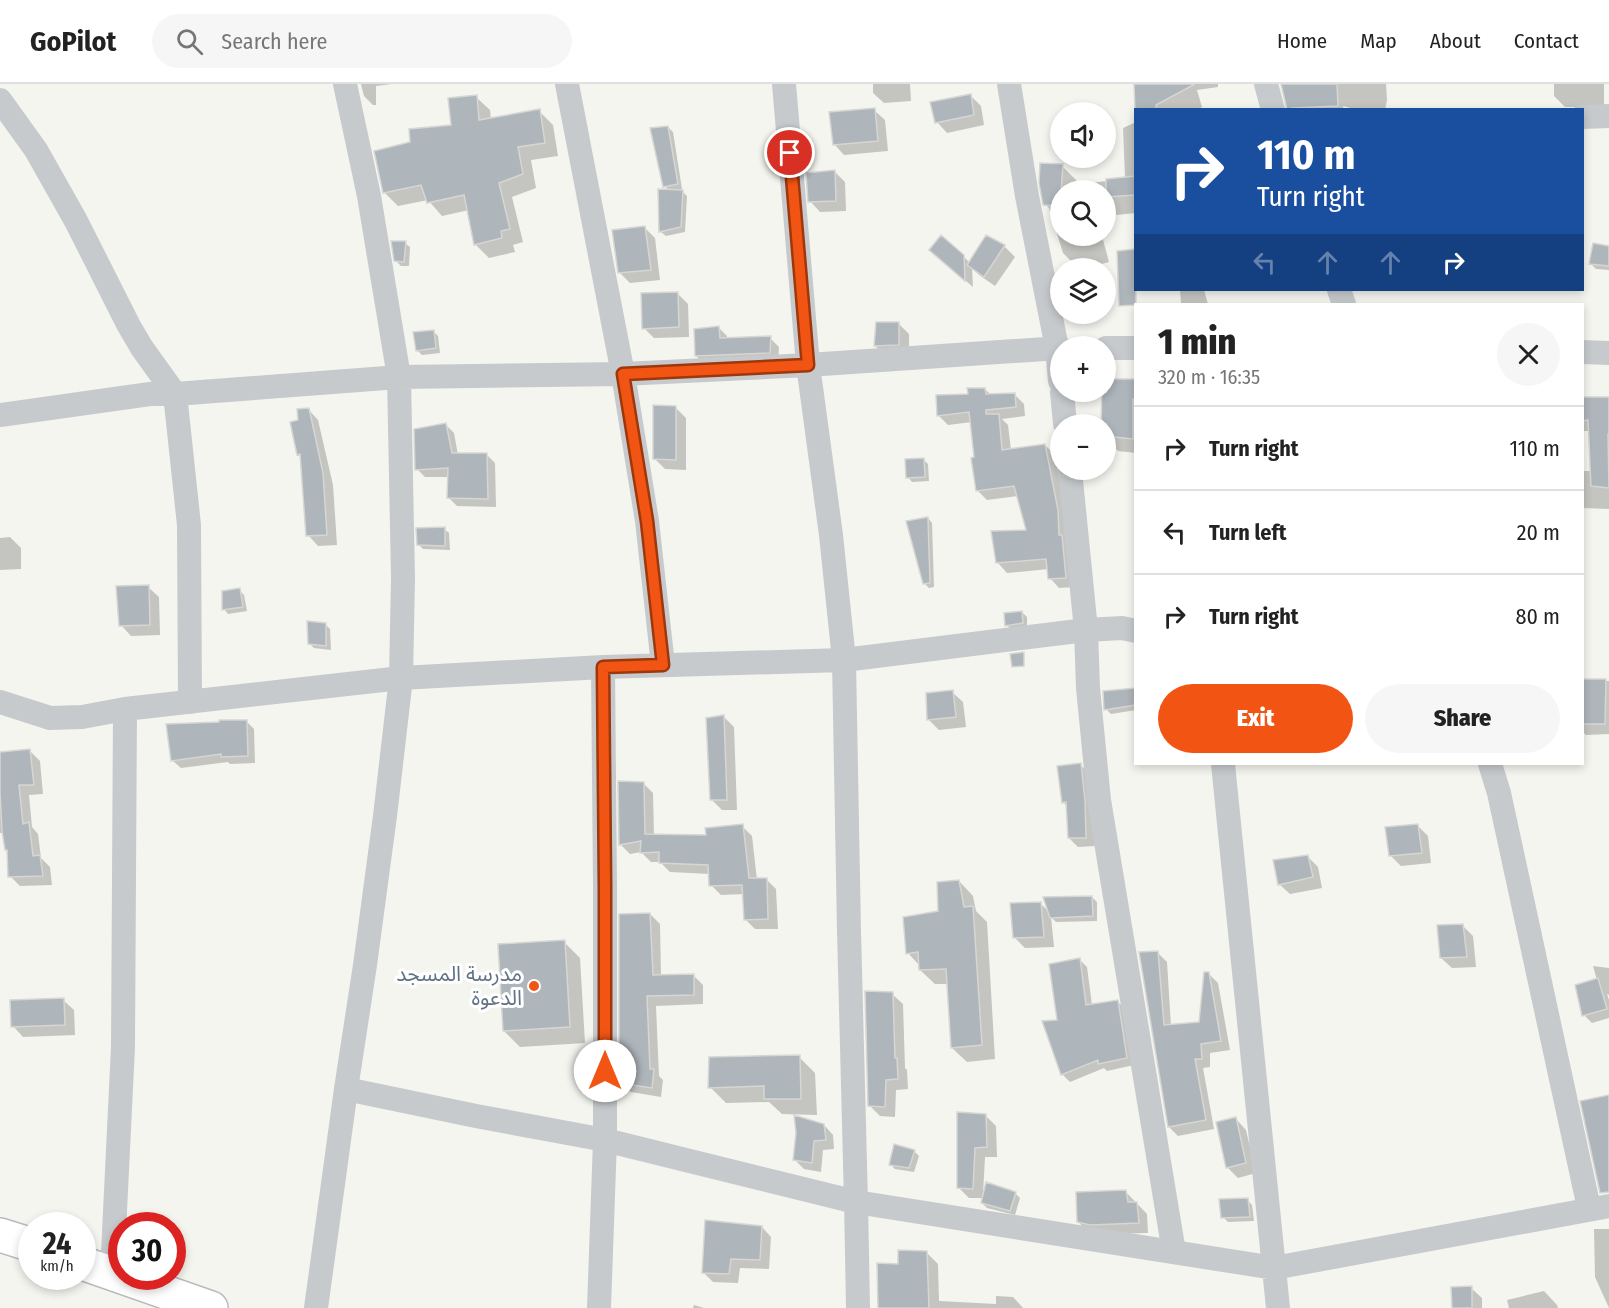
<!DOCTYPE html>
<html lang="en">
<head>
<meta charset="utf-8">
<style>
  body { margin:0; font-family:"Fira Sans Condensed","Noto Sans Arabic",sans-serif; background:#f6f6f6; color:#222; height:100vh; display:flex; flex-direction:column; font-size:22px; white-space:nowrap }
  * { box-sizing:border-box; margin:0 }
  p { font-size:20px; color:#767676 }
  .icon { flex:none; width:33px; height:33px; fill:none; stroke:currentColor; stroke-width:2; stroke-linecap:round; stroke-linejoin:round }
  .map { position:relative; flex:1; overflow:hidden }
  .sheet { position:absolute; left:1134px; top:219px; width:450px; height:462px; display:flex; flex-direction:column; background:#fff; border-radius:0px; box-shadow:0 3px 9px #0003 }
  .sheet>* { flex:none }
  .banner { position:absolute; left:1134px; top:24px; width:450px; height:183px; border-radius:0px; box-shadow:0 3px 9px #0003; background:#1a4fa0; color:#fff; overflow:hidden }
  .fabs { position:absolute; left:1050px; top:18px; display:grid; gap:12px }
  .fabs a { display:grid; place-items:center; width:66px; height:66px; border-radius:50%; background:#fff; box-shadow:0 3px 9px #0003; font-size:30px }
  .speed { position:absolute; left:18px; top:1128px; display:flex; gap:12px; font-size:30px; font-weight:700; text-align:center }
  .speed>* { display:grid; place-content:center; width:78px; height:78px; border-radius:50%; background:#fff; box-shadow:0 3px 9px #0003; line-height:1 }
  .speed small { font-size:15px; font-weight:400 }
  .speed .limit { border:9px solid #d22; background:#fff; color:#111 }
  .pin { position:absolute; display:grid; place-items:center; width:51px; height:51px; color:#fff; margin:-26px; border:3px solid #fff; border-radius:50%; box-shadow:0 2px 6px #0007 }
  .me { position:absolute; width:66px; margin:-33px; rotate:0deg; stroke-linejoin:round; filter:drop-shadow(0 0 4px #0008) }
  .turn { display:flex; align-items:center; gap:21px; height:126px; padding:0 24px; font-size:27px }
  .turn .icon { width:78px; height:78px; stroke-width:2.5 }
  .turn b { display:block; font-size:42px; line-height:51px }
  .lanes { display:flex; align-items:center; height:57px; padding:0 24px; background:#0003; justify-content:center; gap:30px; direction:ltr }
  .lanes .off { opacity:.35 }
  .round { display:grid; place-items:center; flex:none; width:63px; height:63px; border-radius:32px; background:#f6f6f6 }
  .summary { display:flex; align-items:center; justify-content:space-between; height:102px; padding:0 24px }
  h1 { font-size:36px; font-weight:800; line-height:45px }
  .action { display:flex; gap:12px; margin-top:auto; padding:12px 24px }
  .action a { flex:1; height:69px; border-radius:36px; background:#f25413; color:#fff; font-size:24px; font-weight:800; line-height:69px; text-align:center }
  .action a+a { background:#f6f6f6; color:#222 }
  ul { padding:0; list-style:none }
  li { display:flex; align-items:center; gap:18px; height:84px; padding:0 24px; border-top:2px solid #e0e0e0 }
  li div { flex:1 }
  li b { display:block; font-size:22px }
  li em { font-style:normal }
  header { display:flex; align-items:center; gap:36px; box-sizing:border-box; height:84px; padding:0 30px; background:#fff; border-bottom:2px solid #e0e0e0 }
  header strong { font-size:28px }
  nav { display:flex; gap:33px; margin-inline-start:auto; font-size:21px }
  .search { width:420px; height:54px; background:#f6f6f6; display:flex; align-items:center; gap:15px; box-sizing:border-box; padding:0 21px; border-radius:33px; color:#767676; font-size:22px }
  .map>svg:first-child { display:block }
  .shadow { fill:#0003 }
  .building { fill:#aeb5bb; stroke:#d6d6d3; stroke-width:1.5 }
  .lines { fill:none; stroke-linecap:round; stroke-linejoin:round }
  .highway-casing { stroke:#b8bbbe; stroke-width:36 }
  .street { stroke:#c7cacd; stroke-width:24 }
  .highway { stroke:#fff; stroke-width:33 }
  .route-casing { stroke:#9d370c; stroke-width:15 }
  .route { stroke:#f25413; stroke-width:10 }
  .poi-dot { fill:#f25413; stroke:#fff; stroke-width:2 }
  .labels { text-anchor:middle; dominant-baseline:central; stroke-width:6; stroke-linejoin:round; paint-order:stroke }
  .poi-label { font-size:21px; fill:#617284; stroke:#fff; text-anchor:end }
</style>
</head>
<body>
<header>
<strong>GoPilot</strong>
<div class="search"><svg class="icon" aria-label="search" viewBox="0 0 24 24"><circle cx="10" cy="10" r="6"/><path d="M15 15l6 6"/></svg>Search here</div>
<nav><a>Home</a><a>Map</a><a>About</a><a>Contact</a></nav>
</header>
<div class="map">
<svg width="1609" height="1224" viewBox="0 0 1609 1224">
  <rect width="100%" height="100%" fill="#f5f5f0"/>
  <path class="shadow" d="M361,0H392L376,2V21H373L364,12Z
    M873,0H910L911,17L884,19L873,9Z
    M1136,0H1218V3L1197,6L1202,23L1197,26H1137Z
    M1282,0H1386L1387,16L1385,26H1358L1343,22L1344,26H1289Z
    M1554,0H1604V23H1565L1554,12Z
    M971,12L981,22L984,41L947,49L937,38Z
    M476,13L490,26L491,36L539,27L553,41L558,72L531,76L536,104L512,113L523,158L513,161L515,168L489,174L475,160L469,126L442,132L428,116L398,122L384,108L411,59L452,42Z
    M874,26L885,36L888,67L844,71L834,60Z
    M1136,38V129L1106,132V106H1060V152H1102L1109,178L1087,184H1078L1063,169L1049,124L1045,120L1062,82L1080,100L1125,95L1123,44Z
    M668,43L673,48L682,105H680L687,112L685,148L666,152L661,148L660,106L669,107L665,102Z
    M835,88L845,98L846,127L820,128L810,117Z
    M645,144L655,154L660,196L630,199L619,188Z
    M987,153L1004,162L1015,173L995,202L979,191L972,184L973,203L939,174L963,172L970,179Z
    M405,159L410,163L409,182H401L396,177Z
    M1609,164V186L1596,185L1591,180Z
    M1180,206H1204L1208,220H1182L1181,219Z
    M678,210L688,220L689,253L654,254L644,244Z
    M898,239L909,250V271L886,272L875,262Z
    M718,243L727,252V255L770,254L779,263L778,277L705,280L696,272Z
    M433,247L438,252L440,269L422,271L417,266Z
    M1106,296H1136V369L1118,367L1106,354V340H1103V308H1106Z
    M985,305L991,311L1014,310L1024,320L1025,332L1002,335L1008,341L1011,366L1045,361L1055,371L1067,437L1075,503L1059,504L1050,494L1049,485L1007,489L998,479L1027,447L1018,412L987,416L977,406L972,338L948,341L938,331L969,312Z
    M1582,314H1609V425L1582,424V387H1592L1590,347H1582Z
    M676,324L686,334V386L665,385L655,375Z
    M308,325L318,336L333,401L337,461L318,462L308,451L302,374L299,370V337Z
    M446,341L454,349L458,371H487L495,379L496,423L457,422L449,414V393H425L417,385Z
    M923,375L928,380L929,397L912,398L908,393Z
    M928,434L932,439L934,503L929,504L924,499Z
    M444,445L449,449L450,466L423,465L418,460Z
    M10,453L21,464V485L0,486V454Z
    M148,503L159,513L160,551L131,552L121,541Z
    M239,506L244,511L247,527L228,530L224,525Z
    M1022,528L1027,533V544L1012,546L1007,541Z
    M325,540L330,545L331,566L314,564L309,559Z
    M1582,596L1609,597V650L1586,651L1582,647Z
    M1136,605V626L1111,630L1106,625Z
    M952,608L963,618L966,643L939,646L928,635Z
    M724,633L734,643L737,726H722L712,716Z
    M246,637L254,645L255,679L230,680L228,678L181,684L173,677Z
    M30,667L40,677L43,710L29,711L32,743L38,750L41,774L50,783L52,801L20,802L10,792L9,767L4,749H0V670Z
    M1080,681L1090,690L1095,762L1078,763L1069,754L1068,723L1063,718Z
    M643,699L653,709L654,752L707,753L742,742L752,752L757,796L766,795L776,805L778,845H755L745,835L744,810L721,811L711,801L710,790L670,788L660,778H651L641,768L630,770L620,760Z
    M1418,742L1428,752L1431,779L1401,782L1390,771Z
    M1307,772L1318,783L1322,804L1290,810L1279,800Z
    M959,797L973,812L976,827L987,838L995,975L967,978L952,964L948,900H935L920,886V882L908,869L939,829Z
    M1092,813L1097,818V837L1056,838L1051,833L1054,863L1025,864L1014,853L1040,819L1050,829Z
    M650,830L660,840L661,892L693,891L703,901V920L656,922L659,992L663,996L661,1013L631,1008L621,998L623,967L621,965Z
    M1463,842L1473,852L1476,883L1452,884L1441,874Z
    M564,858L580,874L585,959L520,963L504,947Z
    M1158,869L1167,878L1171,942L1200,939L1209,890L1218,899L1230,966L1210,969V983L1203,984L1214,1045L1178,1052L1169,1043Z
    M1080,876L1087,883L1092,921L1117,917L1125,925L1134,981L1107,987L1104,984L1070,998L1063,991L1044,939L1058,937Z
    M1593,882L1609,884V911L1607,910L1609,916V934L1592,939L1584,931L1597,896Z
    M892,910L903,920L905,984L907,986L908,1005L896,1006L895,1033L880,1032L869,1021Z
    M63,916L74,926L75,951L23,953L13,942Z
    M799,973L815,989L817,1031L782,1030L769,1018L726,1019L710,1003Z
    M985,1031L996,1042L997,1073H985L983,1110L1015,1109L1020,1114L1015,1131L987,1124L982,1119L984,1114H969L959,1104Z
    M1236,1035L1246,1046L1256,1089L1238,1094L1227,1083Z
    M824,1041L833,1051L834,1065L823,1066L821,1088L804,1085L795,1076Z
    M914,1067L919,1072L914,1088L895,1085L890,1080Z
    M1125,1107L1147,1130L1148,1149L1102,1150L1089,1148L1078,1138Z
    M1247,1116L1252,1121L1254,1137L1228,1138L1223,1133Z
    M762,1143L771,1153L769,1185L740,1184L738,1199L713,1198L704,1189Z
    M1594,1145H1609V1224L1595,1193Z
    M926,1168L938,1180L939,1217L996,1220V1212L1013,1213L1023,1224H879L900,1182Z
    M1471,1204L1482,1214V1224H1453Z
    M1544,1207L1557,1221L1558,1224H1509L1507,1216Z
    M694,1221L704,1224H693Z"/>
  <path class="building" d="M1134,0H1195L1156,21V26H1135Z
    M1281,0H1337L1338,22L1292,24L1287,26Z
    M971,10L974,31L935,39L930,18Z
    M477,11L479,36L540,25L545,59L518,63L523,90L499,99L510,145L501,147L502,154L474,161L464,111L427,119L421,101L383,109L374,67L410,58L409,45L451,41L448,14Z
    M875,24L878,57L833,61L829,28Z
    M668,42L678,100L663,103L650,44Z
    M1040,79L1063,80L1060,122L1043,121L1039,99Z
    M835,86L836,117L808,118L806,89Z
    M1136,92V111L1106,113V95Z
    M658,105L683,106L681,143L659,148Z
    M645,142L651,186L618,189L612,146Z
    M941,151L964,171L965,197L929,166Z
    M986,151L1005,161L984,193L967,181Z
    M391,157H406L404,178L394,177Z
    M1593,159L1609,162V182L1589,180Z
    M1136,165V221L1119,222L1117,167Z
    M678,208L679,243L642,245L641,209Z
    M876,238H899V261L874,262Z
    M719,242L720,254L771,252L770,269L695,272L694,245Z
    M434,246L436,264L416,267L413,248Z
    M1106,295H1136V315H1133V355L1106,352V340H1101L1102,308H1106Z
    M967,304H985L986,310L1015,309L1016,323L986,326V330H999L1002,366L1045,360L1058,426L1059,451H1062L1066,494L1048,495L1046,475L996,479L991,447L1026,446L1014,402L976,407L971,374L974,373L969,328L937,332L936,311L968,310Z
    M1582,313H1609V350H1608L1609,404L1591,402L1588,336L1582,337Z
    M653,321L676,322V376L653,375Z
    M309,324L323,389L327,451L306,452L300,370L297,371L290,338L298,336L297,325Z
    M446,339L452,369H487L488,415L447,414L448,384L415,386L414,345Z
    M924,374L925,393L906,394L905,375Z
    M928,433L930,499L923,500L906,437Z
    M445,443V462L417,461L416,444Z
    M149,501L150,541L119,542L116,502Z
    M240,504L243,523L222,526V507Z
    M1022,527L1023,539L1005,542L1004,529Z
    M307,537L326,539V562L308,560Z
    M1024,568V582L1012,583L1010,570Z
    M1582,595H1606L1605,640H1582Z
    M1136,604V621L1104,626L1103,607Z
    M953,606L956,633L927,636L926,609Z
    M724,631L727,716H710L706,634Z
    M219,636H247L248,672L221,673V670L171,677L166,640L219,638Z
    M30,665L34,701H19L23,740L29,738L33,772L40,771L43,792L8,793L7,766H5L2,747L0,709V668Z
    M1081,679L1085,717L1086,754H1068L1066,718L1062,719L1057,682Z
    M618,697L644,698L645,750L706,751L705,744L743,740L749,794H767L768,835L744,836L742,801L709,802L708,781L659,779V768L640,769L641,757L619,761Z
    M1418,740L1422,769L1389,772L1385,743Z
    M1308,771L1313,793L1278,801L1273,776Z
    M959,796L964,823L973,822L982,961L951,964L946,885L919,886L918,868L906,870L903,833L938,827L937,798Z
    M1092,812L1093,832L1050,834L1043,813Z
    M1041,818L1044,853L1013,854L1010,819Z
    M650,829L653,891L694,890V911L647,912L650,985H654L652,1004L619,999L622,965H619V830Z
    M1463,840L1467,873L1440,874L1437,841Z
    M565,856L570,943L503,947L498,860Z
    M1158,867L1164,941L1199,938L1204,888H1209L1221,957L1201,960L1202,975H1195L1206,1036L1168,1043L1139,868Z
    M1080,874L1086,921L1118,916L1127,974L1098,980V976L1061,991L1042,937L1057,936L1049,880Z
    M1598,894L1607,925L1582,932L1575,901Z
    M865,907L893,908L895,974H897L898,995L886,996L885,1023L868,1022Z
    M64,914L65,941L11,943L10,916Z
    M800,971L801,1015H764V1002L708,1004L709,973Z
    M1609,1011V1108L1600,1109L1580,1017Z
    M957,1028L986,1030L987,1063L975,1064L973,1105L957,1104Z
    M794,1031L824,1040L826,1056L814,1057L812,1079L793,1076L796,1049Z
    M1236,1033L1246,1079L1226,1084L1216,1038Z
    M894,1060L915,1066L909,1084L889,1081Z
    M986,1098L1016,1108L1010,1127L981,1119Z
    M1126,1106L1128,1118H1137L1139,1139L1090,1141L1077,1138L1076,1108Z
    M1248,1114L1250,1133L1221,1134L1219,1115Z
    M705,1136L762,1142L760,1176L731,1175L729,1190L702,1189Z
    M898,1166L927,1167L929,1224H878L877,1179L898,1180Z
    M1472,1202V1224H1452L1451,1203Z"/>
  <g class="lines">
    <defs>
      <path id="highway" d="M0,1151L32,1161
        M82,1179L211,1224"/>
    </defs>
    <use href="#highway" class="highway-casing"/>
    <path class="street" d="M567,0L623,290L647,437L663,581
      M784,0L808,281L831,451L844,576L849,847L856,1118L858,1224
      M1009,0L1027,112L1057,264L1060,297
      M1266,0L1273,26
      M0,16L36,66L76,137L129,242L142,264L175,310L189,441L190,618
      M1582,33L1609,32
      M1339,206L1344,220
      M1106,264H1136
      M1582,268L1609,269
      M1062,308L1065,340
      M0,331L150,310H175L399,293L623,290L808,281L1060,264
      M1070,386L1086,546L1088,604L1099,716L1174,1168
      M0,618L50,634L82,633L125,625L401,594L603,583L844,576L1086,546L1122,544L1136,547
      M1223,680L1278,1224
      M1490,680L1499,709L1589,1124
      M346,1005L476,1032L605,1056L856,1118L1274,1184L1609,1122
      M112,1189L123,963L125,625
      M316,1224L346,1005L365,881L385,732L401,594L403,494L399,293L369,112L345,0
      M599,1224L605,1056V804L603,583"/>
    <use href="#highway" class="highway"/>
  </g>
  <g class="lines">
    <defs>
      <path id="route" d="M605,987V804L603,583L663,581L647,437L623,290L808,281L790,69"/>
    </defs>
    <use href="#route" class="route-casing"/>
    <use href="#route" class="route"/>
  </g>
  <circle class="poi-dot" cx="534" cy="902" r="6"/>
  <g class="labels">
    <g class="poi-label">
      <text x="522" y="890">مدرسة المسجد<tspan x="522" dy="24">الدعوة</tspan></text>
    </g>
  </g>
</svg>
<div class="fabs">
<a><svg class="icon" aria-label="sound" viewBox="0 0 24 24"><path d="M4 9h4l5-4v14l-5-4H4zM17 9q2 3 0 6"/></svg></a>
<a><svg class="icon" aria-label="search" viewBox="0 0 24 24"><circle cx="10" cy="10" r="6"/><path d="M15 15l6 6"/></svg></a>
<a><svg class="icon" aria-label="layers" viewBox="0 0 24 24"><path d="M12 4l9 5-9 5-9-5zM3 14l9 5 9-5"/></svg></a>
<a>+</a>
<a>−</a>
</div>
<div class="speed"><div>24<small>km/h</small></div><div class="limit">30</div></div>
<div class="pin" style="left:790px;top:69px;background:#d93025"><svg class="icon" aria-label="arrive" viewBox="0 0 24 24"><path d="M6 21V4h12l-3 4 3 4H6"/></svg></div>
<svg class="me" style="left:605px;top:987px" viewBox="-20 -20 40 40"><circle r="19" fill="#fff"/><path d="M0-13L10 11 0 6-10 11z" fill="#f25413"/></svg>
<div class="banner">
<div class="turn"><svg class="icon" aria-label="right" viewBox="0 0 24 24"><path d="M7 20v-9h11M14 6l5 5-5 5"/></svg><div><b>110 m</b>Turn right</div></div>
<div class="lanes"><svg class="icon off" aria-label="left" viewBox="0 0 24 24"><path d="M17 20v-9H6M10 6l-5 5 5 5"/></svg><svg class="icon off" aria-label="ahead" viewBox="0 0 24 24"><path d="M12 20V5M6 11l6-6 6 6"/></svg><svg class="icon off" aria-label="ahead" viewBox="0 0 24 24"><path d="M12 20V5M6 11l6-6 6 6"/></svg><svg class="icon" aria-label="right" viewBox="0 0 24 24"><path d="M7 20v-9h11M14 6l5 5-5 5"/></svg></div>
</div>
<section class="sheet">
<div class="summary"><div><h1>1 min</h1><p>320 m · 16:35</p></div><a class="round"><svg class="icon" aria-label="close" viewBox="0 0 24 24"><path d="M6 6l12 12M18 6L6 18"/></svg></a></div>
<ul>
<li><svg class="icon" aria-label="right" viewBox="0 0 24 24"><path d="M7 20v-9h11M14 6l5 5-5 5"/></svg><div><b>Turn right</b></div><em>110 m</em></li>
<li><svg class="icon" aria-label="left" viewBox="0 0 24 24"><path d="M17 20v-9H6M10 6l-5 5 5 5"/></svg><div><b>Turn left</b></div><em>20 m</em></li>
<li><svg class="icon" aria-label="right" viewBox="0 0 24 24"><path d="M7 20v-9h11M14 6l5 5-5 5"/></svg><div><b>Turn right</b></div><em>80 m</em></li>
</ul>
<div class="action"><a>Exit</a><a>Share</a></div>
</section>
</div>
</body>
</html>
